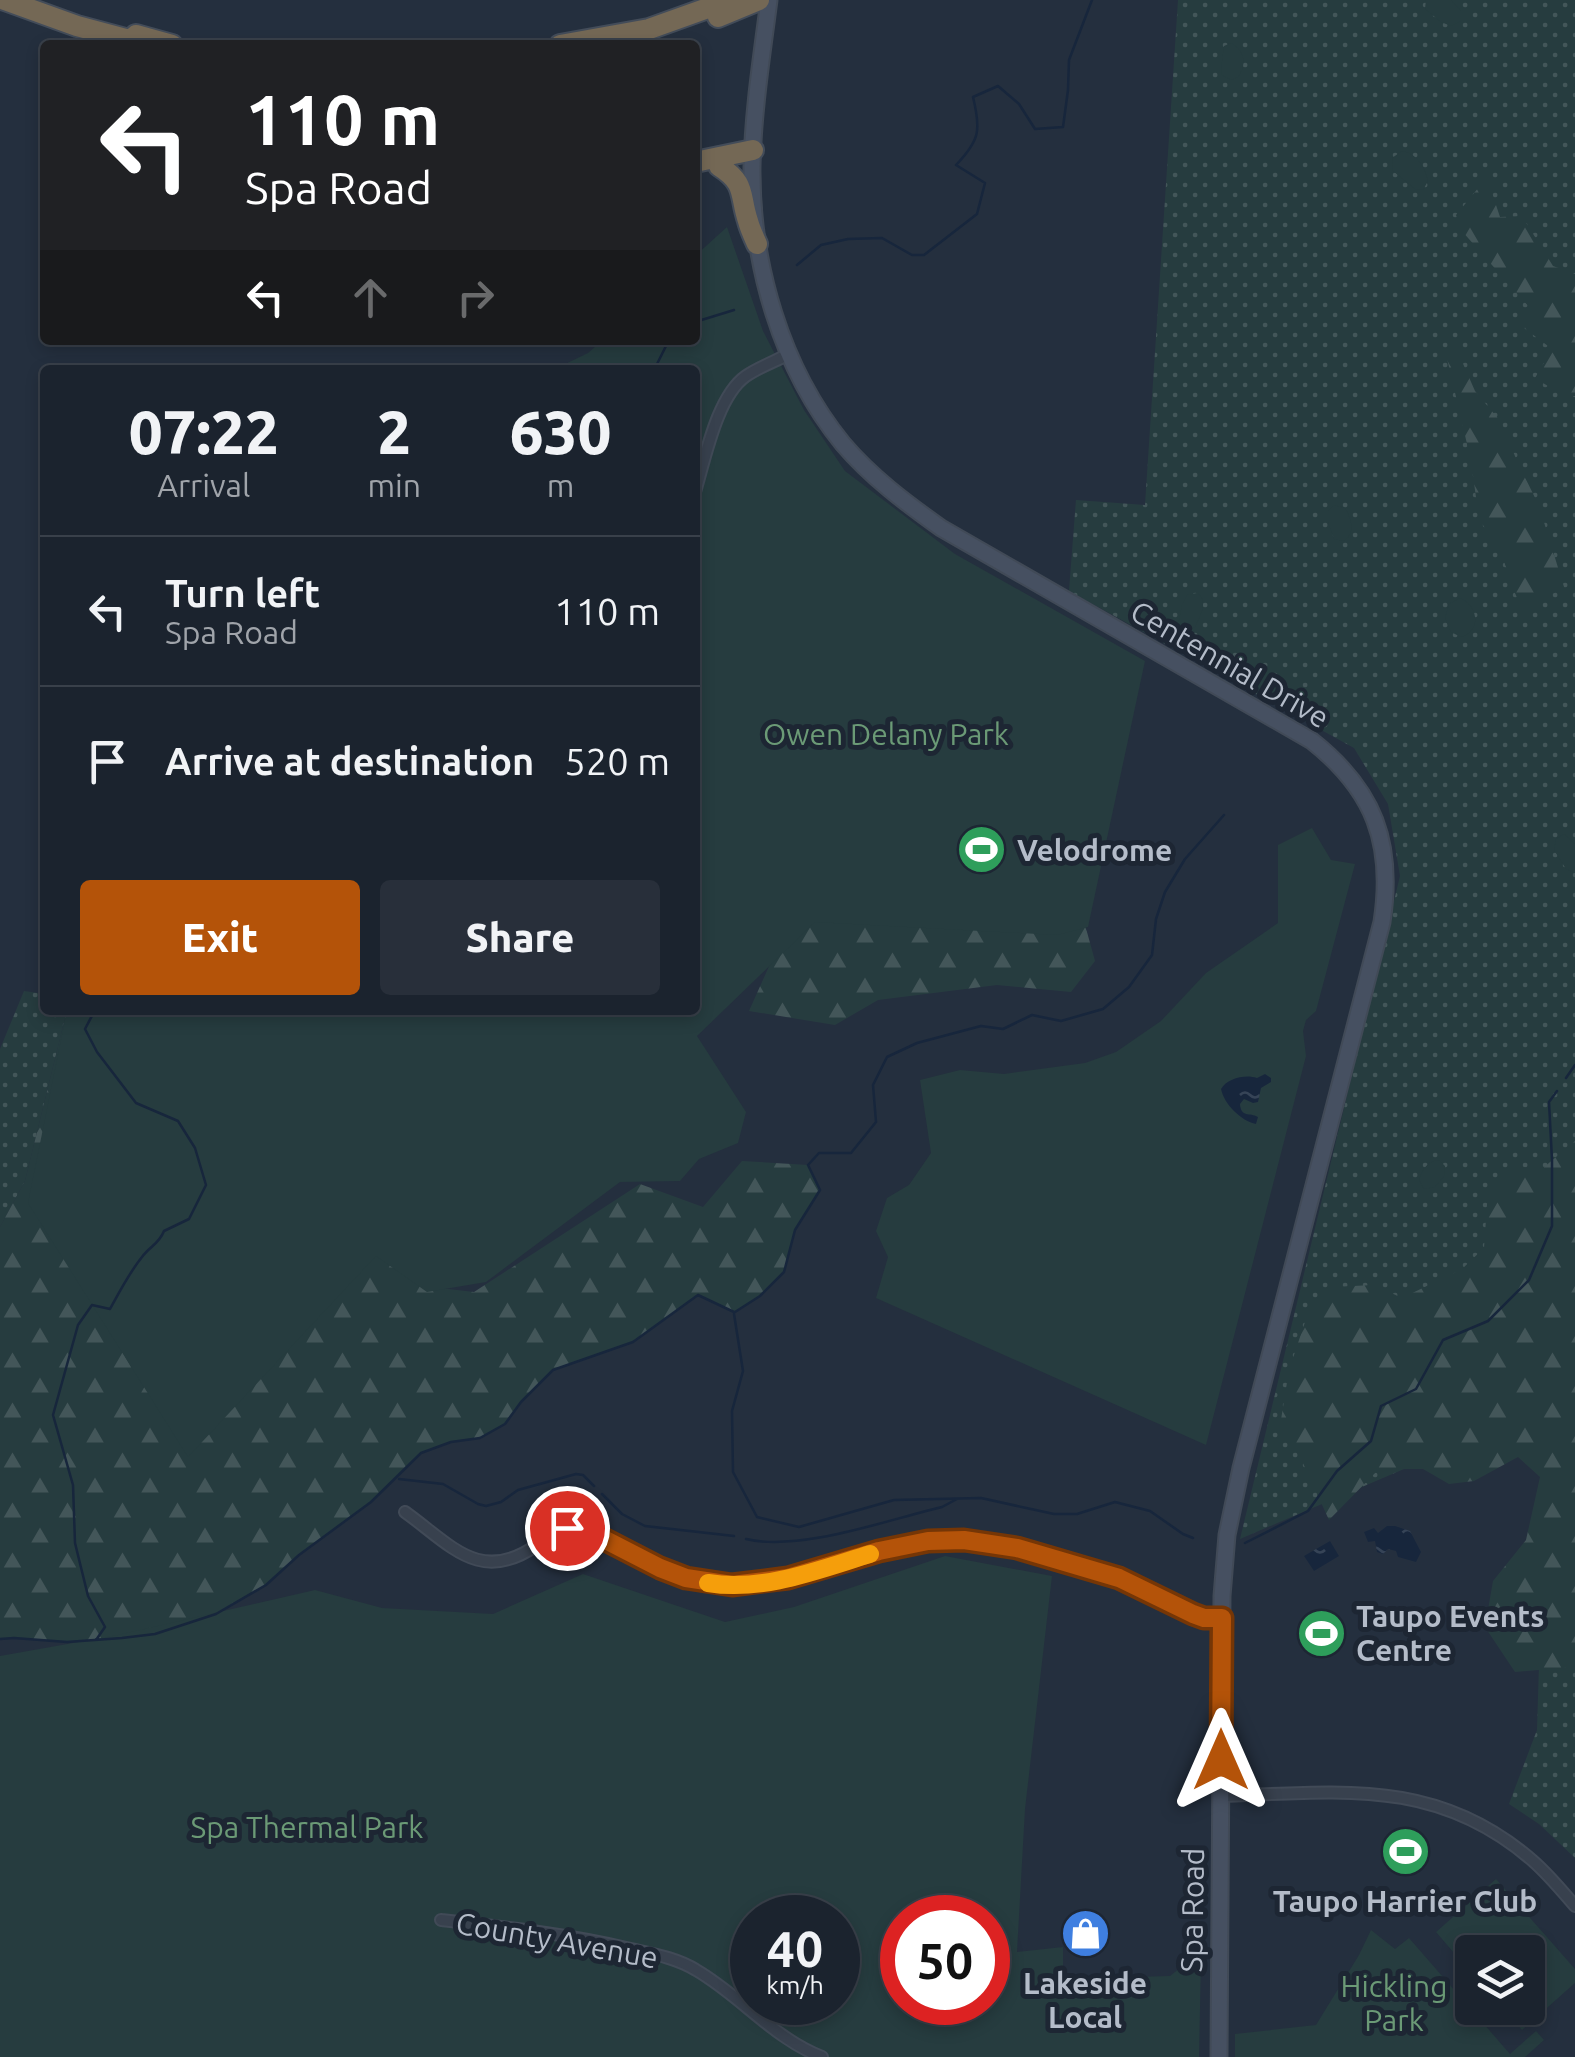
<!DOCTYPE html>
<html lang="en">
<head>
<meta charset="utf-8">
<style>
  body { margin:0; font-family:Ubuntu,sans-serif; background:#282f3a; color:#f1f3f6; height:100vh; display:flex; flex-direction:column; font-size:38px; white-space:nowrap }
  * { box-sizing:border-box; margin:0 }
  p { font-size:32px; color:#a0a4aa }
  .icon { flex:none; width:55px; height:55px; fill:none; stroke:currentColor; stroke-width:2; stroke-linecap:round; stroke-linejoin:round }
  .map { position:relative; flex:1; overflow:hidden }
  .details { position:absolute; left:40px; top:365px; width:660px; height:650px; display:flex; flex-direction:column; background:#1b232e; border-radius:10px; box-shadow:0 5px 15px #0003,0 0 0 2px #39404a }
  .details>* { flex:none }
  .top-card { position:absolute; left:40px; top:40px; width:660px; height:305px; border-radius:10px; box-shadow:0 5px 15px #0003,0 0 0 2px #39404a; background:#202124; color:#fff; overflow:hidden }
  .controls { position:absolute; left:1455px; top:1935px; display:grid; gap:20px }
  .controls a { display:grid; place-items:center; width:90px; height:90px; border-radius:10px; background:#1b232e; box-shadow:0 5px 15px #0003,0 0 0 2px #39404a; font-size:50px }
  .speed { position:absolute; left:730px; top:1895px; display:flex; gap:20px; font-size:50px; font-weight:700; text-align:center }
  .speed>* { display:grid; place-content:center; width:130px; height:130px; border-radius:50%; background:#1b232e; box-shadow:0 5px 15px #0003,0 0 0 2px #39404a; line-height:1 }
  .speed small { font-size:25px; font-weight:400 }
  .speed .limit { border:15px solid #d22; background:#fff; color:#111 }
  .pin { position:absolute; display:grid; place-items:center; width:85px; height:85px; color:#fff; margin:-42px; border:5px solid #fff; border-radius:50%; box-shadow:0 2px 10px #0007 }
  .me { position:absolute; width:110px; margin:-55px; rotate:0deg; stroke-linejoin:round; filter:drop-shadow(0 0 8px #0008) }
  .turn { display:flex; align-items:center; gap:35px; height:210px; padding:0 40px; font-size:45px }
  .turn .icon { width:130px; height:130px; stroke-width:2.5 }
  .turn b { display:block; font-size:70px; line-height:85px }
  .lanes { display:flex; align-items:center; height:95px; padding:0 40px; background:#0003; justify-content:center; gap:50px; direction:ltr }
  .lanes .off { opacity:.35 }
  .eta { display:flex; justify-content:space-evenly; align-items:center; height:170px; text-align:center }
  .eta b { font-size:60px; font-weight:800; line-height:70px }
  .cta { display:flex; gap:20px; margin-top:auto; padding:20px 40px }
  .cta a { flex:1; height:115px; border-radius:10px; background:#b45309; color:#fff; font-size:40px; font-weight:800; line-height:115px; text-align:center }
  .cta a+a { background:#282f3a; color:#f1f3f6 }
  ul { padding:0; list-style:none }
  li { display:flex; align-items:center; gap:30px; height:150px; padding:0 40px; border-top:2px solid #39404a }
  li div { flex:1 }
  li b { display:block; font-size:38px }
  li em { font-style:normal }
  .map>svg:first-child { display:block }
  .grass { fill:url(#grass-dots) }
  .forest { fill:url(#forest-firs) }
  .park { fill:#263c3f; fill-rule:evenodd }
  .water { fill:url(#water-ripples) }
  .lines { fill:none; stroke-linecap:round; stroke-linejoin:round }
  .stream { stroke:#17263c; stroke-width:2.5 }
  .street-casing { stroke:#414a57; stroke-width:14 }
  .secondary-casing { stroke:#414a57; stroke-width:19 }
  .highway-casing { stroke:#434c59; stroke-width:24 }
  .street { stroke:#38414e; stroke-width:10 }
  .secondary { stroke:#465061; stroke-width:15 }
  .highway { stroke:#746855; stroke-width:20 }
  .route-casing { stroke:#753606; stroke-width:25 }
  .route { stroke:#b45309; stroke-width:18 }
  .slow { stroke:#f59e0b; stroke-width:18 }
  .labels { text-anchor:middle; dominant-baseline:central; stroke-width:10; stroke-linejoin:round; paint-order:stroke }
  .street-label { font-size:30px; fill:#b4bcc9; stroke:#1d2633 }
  .park-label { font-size:30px; fill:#6b9a76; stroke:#1d2633 }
  .poi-label { font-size:30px; font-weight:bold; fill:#b4bcc9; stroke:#1d2633; text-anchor:start }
</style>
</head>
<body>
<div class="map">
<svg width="1575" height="2057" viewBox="0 0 1575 2057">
  <defs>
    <pattern id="grass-dots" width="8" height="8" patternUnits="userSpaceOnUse" patternTransform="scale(2.5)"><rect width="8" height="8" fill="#263c3f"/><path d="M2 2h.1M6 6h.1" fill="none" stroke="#435659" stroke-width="1.8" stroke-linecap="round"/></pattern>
    <pattern id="forest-firs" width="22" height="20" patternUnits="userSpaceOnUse" patternTransform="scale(2.5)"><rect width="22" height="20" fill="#263c3f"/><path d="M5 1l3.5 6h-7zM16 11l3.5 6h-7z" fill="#435659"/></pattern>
    <pattern id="water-ripples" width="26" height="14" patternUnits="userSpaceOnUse" patternTransform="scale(2.5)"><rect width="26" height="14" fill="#17263c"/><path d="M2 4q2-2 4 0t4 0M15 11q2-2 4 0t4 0" fill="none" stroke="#364457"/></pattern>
  </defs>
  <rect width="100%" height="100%" fill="#242f3e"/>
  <path class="grass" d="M1178,0H1575V1858L1539,1824L1509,1804L1537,1730L1547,1408L1240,1539L1400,876L1388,804L1354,748L1069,591L1076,500L1145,505Z
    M24,991L45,994V1010H67L25,1181L0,1227V1049Z"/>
  <path class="forest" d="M1484,181L1489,184L1500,217L1522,216L1553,266L1575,274V396H1564L1535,378L1552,349L1520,325L1530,308L1461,230L1456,215Z
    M1457,350L1475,391L1501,422L1517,461L1539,506L1564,587L1523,611L1510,582L1502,554L1479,519L1471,461L1446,354Z
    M840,876L886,888L898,926L1033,930L1079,903L1095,961L1071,992L997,985L878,1000L835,1025L749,1011L783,935L813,923Z
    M67,1010H184L422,1286L474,1292L640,1184L703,1207L742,1161L808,1165L820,1190L795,1230L784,1272L760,1296L734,1312L697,1295L633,1342L553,1370L521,1402L505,1424L480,1438L451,1442L421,1453L371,1502L299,1555L266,1585L216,1614L122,1638L67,1642L14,1638L0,1639V1227L25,1181Z
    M1575,1141V1662L1573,1667L1515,1672L1485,1627L1493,1581L1526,1540L1540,1477L1518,1457L1474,1481L1449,1484L1423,1469H1379L1329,1520L1302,1461L1280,1426L1289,1370L1310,1307L1332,1287L1374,1285L1402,1298L1462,1269L1484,1248L1487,1205L1493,1180L1520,1167L1543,1168Z"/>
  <path class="park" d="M1426,0H1451L1461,11V21L1451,26L1441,22L1425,9Z
    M1231,43C1245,50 1247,65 1238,77L1231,80L1222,75L1221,69L1224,46Z
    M1402,151C1417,153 1425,168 1428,181L1423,190L1415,189L1393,171L1392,158Z
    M727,227L763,331L804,410L845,471L955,554L1145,661L1088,927L1057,935L815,922L697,1036L746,1112L738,1143L699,1159L680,1181L620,1182L486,1282L427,1292L376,1256L188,1457L28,1203L67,1010H695V370H553L588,353L603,340H695V256Z
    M1334,505L1345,508C1352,520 1356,534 1343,541L1334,539L1328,522V511Z
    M1197,593C1209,600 1200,617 1195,627L1185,632L1178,625L1182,605L1187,595Z
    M1460,598C1478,605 1482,631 1461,637L1451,632L1445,618L1449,604Z
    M1312,828L1331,860L1355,864L1316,1011L1306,1020L1303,1031L1306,1056L1206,1445L876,1298L888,1257L876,1231L887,1198L909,1185L931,1153L920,1080L960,1070L1004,1074L1085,1063L1116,1052L1161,1021L1206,973L1278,923V845Z
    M1564,834L1575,844V873L1566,869L1554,850L1556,839Z
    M1439,1160L1445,1166L1444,1176L1435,1187L1424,1189L1419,1180C1422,1170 1428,1160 1439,1160Z
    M945,1556L1052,1576L1025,1809L1017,1952L1063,1947V1979L1170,1976L1195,1956L1201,1960L1199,2057H0V1656L118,1635L315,1590L382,1608L493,1614L583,1574L725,1622L794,1607ZM752,1918H838V2002H752ZM902,1918H988V2002H902Z
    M1496,1879L1575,1969V1983L1522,2030L1502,2008H1528V1952H1472V1974L1436,1932Z
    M1371,1930L1395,1949L1409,1938L1510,2054L1536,2031L1544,2040L1525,2057H1235V2034L1316,2025L1359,1955Z"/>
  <path class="water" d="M1265,1074L1271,1078V1082L1261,1088L1258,1102L1253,1103L1244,1099L1240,1104C1241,1118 1250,1112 1258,1117L1256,1124C1241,1121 1224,1104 1221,1089C1227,1078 1246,1074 1257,1078Z
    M1387,1526H1395L1410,1531L1421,1552L1416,1562L1398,1557L1396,1551L1388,1549L1383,1554L1377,1552L1375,1541L1368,1542L1364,1532L1374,1528L1378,1533Z
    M1330,1541L1339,1556L1314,1571L1304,1556Z"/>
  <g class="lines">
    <path class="stream" d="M797,265L821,245L848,239L882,238L912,255H924L977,214L985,183L956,165C980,140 981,130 973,97L998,86L1019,104L1035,129L1063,127L1068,90L1069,60L1092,0
      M695,322L734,310
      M654,370L669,340
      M95,1010L85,1029L97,1052L136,1103L178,1121L195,1148L206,1185L189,1219L164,1231C159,1244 150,1246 142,1257C129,1273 120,1291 110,1309L92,1305L78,1325L53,1415L73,1485L75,1543L88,1596L105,1627L96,1640
      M1566,1078L1575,1065
      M735,1312L760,1296L784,1272L795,1230L820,1190L808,1165L819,1153H851L876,1122L873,1085L887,1057L917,1043L981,1026L1003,1029L1032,1015L1061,1021L1103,1009L1129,987L1152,955L1156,919L1165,892L1185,859L1224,815
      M734,1314L743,1371L732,1411L733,1472L757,1517L799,1527L894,1500L981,1498L1054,1514H1077L1115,1502L1150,1511L1183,1534L1193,1538
      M399,1479L443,1484L478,1504L486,1506L501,1502L518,1490L576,1474L583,1475L594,1486
      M602,1494L622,1514L645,1526L734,1536
      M746,1539C796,1551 876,1524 926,1511L942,1507L957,1499
      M1245,1543L1308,1511L1337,1471L1371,1441L1381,1406L1416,1389L1443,1340L1488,1321L1529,1280L1552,1226V1160L1549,1102L1557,1091
      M0,1639L14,1638L67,1642L122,1638L155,1634L216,1614L266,1585L299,1555L371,1502L421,1453L451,1442L480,1438L505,1424L521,1402L553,1370L633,1342L698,1295L734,1312"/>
    <defs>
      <path id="street" d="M695,492C705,459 717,396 746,376C759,367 776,361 789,354
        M405,1512C451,1545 480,1585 537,1545C550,1536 560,1526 577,1528C592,1530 606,1540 619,1547C654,1564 685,1583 725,1585C779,1588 829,1564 880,1551C950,1533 999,1543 1067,1563C1083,1568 1101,1572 1118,1578C1144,1587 1168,1603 1193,1615L1204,1618L1222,1619
        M1221,1796C1339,1792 1437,1777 1533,1861C1549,1875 1562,1891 1575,1906
        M441,1920C504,1927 568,1934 631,1949C653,1954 677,1958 696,1970C741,1996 773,2038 822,2057"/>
      <path id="secondary" d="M769,0C762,55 753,111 752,167C751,264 781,368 843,444C871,477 906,503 941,528L1312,741C1374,790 1394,843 1382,922L1241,1468L1227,1535L1222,1596L1219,2057"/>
      <path id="highway" d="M5,0L77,26L148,45
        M718,17L759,0
        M136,35L172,45
        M560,45L649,29L730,0
        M695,162L753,150
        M719,166C747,184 739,194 748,221C750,229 754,237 757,244"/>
    </defs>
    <use href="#street" class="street-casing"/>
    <use href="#secondary" class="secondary-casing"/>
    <use href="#highway" class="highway-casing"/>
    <use href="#street" class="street"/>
    <use href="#secondary" class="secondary"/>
    <use href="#highway" class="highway"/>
  </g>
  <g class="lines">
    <defs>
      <path id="route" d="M567,1528L590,1532L660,1568L686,1578L732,1585L788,1578L879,1551L928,1541L964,1540L1017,1548L1119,1578L1193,1614L1204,1618H1222L1221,1760"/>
    </defs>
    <use href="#route" class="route-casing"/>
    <use href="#route" class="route"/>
    <path class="slow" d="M708,1583C763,1592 818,1570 870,1554"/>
  </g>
  <defs>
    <symbol id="stadium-disc" viewBox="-11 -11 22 22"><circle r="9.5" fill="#2e9e5b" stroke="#1d2633"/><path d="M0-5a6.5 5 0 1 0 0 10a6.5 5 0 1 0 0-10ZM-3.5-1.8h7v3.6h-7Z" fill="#fff"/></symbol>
    <symbol id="shop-disc" viewBox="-11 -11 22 22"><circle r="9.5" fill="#3f7fe0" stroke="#1d2633"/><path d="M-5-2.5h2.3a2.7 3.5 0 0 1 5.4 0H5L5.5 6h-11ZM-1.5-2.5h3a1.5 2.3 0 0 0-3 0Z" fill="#fff"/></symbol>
  </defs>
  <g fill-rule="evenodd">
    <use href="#stadium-disc" x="954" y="822" width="55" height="55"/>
    <use href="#stadium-disc" x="1294" y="1606" width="55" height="55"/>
    <use href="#stadium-disc" x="1378" y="1824" width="55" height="55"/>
    <use href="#shop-disc" x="1058" y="1906" width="55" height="55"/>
  </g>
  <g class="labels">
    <g class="street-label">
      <text transform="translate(1230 664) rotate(30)">Centennial Drive</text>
      <text transform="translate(1192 1910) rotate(-89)">Spa Road</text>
      <text transform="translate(557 1940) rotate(10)">County Avenue</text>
    </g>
    <g class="park-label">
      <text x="886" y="734">Owen Delany Park</text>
      <text x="307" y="1827">Spa Thermal Park</text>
      <text x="1394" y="1986">Hickling<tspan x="1394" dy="34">Park</tspan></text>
    </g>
    <g class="poi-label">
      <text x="1017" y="850">Velodrome</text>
      <text x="1356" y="1616">Taupo Events<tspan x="1356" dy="34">Centre</tspan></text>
      <text x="1405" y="1901" text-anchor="middle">Taupo Harrier Club</text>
      <text x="1085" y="1983" text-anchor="middle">Lakeside<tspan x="1085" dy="34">Local</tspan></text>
    </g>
  </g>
</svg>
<div class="controls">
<a><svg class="icon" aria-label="layers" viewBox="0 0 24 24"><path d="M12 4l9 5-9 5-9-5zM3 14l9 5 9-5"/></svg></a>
</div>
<div class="speed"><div>40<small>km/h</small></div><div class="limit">50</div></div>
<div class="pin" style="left:567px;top:1528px;background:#d93025"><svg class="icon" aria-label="arrive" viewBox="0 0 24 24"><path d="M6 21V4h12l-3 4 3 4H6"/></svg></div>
<svg class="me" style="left:1221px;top:1760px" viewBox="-20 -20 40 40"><path d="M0-17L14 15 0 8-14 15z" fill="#b45309" stroke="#fff" stroke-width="4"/></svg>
<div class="top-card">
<div class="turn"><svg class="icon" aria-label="left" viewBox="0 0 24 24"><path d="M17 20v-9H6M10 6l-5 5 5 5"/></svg><div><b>110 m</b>Spa Road</div></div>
<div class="lanes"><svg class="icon" aria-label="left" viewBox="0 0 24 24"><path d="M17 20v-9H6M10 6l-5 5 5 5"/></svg><svg class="icon off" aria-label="ahead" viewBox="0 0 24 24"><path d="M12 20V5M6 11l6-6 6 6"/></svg><svg class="icon off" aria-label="right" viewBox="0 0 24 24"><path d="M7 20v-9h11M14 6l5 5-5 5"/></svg></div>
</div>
<section class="details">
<div class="eta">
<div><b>07:22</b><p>Arrival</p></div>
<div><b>2</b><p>min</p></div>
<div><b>630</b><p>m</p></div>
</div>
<ul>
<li><svg class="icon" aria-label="left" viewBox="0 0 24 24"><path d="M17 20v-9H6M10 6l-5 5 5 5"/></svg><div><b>Turn left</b><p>Spa Road</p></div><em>110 m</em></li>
<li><svg class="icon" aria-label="arrive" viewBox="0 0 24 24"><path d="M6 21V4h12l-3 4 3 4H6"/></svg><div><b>Arrive at destination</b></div><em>520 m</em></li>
</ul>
<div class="cta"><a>Exit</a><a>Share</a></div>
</section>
</div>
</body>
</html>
